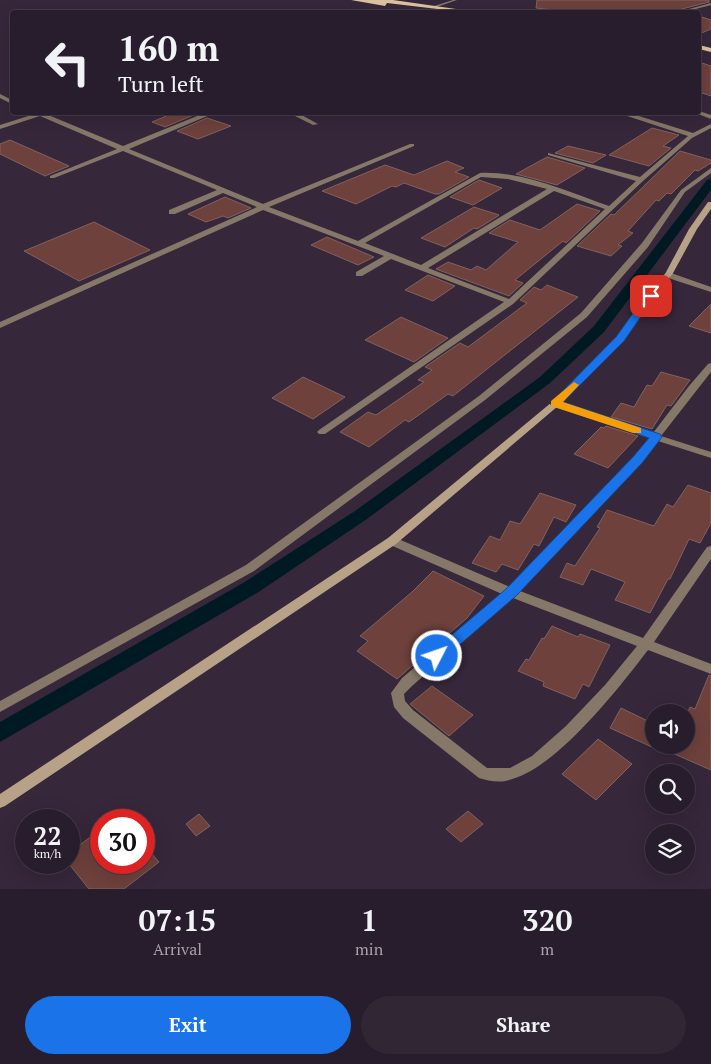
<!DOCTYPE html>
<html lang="en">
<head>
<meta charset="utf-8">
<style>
  body { margin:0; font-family:"PT Serif",serif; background:#302634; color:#f1f3f6; height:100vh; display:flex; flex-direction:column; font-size:19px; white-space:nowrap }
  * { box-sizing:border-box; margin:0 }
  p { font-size:16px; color:#a5a2a9 }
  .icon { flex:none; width:28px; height:28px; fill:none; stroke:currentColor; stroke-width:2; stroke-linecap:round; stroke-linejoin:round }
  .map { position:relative; height:889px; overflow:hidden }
  .details { display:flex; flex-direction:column; background:#281d2c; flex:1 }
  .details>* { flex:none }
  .hud { position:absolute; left:10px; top:10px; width:691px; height:105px; border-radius:5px; box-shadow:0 5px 20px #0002,0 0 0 1px #443b48; background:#281d2c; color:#f1f3f6; overflow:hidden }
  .buttons { position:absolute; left:645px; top:704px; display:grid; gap:10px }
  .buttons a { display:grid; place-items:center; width:50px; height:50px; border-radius:50%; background:#281d2c; box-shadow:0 5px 20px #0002,0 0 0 1px #443b48; font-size:25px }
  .speed { position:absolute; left:15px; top:809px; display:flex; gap:10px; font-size:25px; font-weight:700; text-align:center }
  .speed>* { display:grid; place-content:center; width:65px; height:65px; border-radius:50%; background:#281d2c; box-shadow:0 5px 20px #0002,0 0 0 1px #443b48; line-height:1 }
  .speed small { font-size:12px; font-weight:400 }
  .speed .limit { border:8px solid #d22; background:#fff; color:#111 }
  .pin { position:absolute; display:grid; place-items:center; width:42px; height:42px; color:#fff; margin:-21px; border-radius:10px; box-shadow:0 2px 8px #0006 }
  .me { position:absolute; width:55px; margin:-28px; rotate:49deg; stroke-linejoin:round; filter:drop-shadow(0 0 4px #0008) }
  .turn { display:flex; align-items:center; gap:18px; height:105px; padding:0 25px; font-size:22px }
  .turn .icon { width:65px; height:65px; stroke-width:2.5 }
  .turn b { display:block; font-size:35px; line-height:42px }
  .eta { display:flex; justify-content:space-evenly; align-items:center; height:85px; text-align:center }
  .eta b { font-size:30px; font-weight:600; line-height:35px }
  .cta { display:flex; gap:10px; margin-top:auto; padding:10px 25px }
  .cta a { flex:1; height:58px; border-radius:30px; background:#1a73e8; color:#fff; font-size:20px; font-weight:600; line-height:58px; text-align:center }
  .cta a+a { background:#302634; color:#f1f3f6 }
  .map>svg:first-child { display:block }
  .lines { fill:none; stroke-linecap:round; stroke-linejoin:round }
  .canal { fill:#001a24; fill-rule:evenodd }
  .building { fill:#6e413c; stroke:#80625f }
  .lane { fill:#857868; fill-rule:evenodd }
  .street { fill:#857868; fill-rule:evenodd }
  .secondary { fill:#b7a288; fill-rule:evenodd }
  .primary { fill:#dec2a0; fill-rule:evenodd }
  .route { fill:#1a73e8; stroke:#114b97 }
  .slow { fill:#f59e0b }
</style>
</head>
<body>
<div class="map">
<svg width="711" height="889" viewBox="0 0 711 889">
  <rect width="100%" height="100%" fill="#36273a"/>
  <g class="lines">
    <path class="canal" d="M711,179V190L604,332L550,383L367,519L257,593L0,742V722L243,583L355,511L540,377L594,326L707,180Z"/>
  </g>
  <path class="building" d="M537,0H709V2L678,10L676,12H572L536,8Z
    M699,16L711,20V29L699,34Z
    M699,62L711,66V96L699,92Z
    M176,112L196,114L165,127L152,122Z
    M207,118L231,126L198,139L177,131Z
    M652,128L679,135L663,146L671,148L649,166L609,155Z
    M10,140L69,166L45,176L0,154V144Z
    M568,146L606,155L593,163L555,153Z
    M680,151L711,160V163L698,171L695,170L671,194L667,193L659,201L656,200L628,231L633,233L618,245L622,246L611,256L577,246L611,214L614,215Z
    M547,157L585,168L557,185L516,174Z
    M447,161L464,168L455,172L469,177L439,194H435L404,183L396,187L392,186L356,204L322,191L385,165L414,175Z
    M479,180L502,188L473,205L450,197Z
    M225,197L251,208L228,218L223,216L206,222L188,214Z
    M577,204L600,211L566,243L563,241L515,280L523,283L509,296L436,269L448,262L471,270L477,266L486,270L518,242L489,233L510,220L540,230Z
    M474,207L499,215L498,216L477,229L474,228L445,247L421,238Z
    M94,222L150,250L79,281L24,251Z
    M327,237L374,257L358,265L311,245Z
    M428,275L455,286L433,301L405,290Z
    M547,285L578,297L453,396L448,394L409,422L405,420L369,447L340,432L368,412L376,415L424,382L418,380L432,370L425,367L460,343L468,347L527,303L520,300L534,287L541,290Z
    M711,304V333L689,326Z
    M401,317L412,322L448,338L414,362L365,340Z
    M661,372L690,380L671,406L667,405L652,429L611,417L621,403L634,407L647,385L652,386Z
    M303,377L345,397L313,419L272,398Z
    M606,426L638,436L608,468L574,454L601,427L604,428Z
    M688,485L711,493V523L700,543L689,539L670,579H668L650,613L615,600L625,582L591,569L583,585L560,577L567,563L575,566L600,528L597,527L607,510L654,526L667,504L673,507Z
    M540,493L576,505L566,522L554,517L539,546L534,544L518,570L502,564L496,572L472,563L490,536L500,540L510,521L520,524Z
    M433,571L484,596L467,618L397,679L357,651L368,641L360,636L412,592Z
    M552,626L578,637L580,634L610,645L589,687L583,684L575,699L543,686L544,682L518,671L526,659L529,660L542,638L544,639Z
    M709,675L711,676V770L654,745V748L610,728L621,708L654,724V745H686V716L690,707L695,709Z
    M432,686L473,715L449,736L410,704Z
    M598,739L632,764L596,800L562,774Z
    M468,811L483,824L461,842L446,829Z
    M199,814L210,826L196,836L186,824Z
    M101,829V862H144V845L159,862L124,889H89L69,864V853Z"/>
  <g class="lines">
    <path class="lane" d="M453,0H457L434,8L431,7Z"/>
    <path class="street" d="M711,3V5L684,12H678Z
      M0,94L12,100V104L0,98Z
      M699,111L711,115V119L693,112H699Z
      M207,112H217L129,149L263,204L410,144H414V146L269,207L358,241L480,173C524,171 568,192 609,206L636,181L548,155V153L640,177L688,136L615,112H626L693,133L711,124V128L692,138L643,181L513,304L325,434H319L317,432L319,430L504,302L391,259L362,276H356V272L384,256L263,210L0,328V322L257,207L223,193L175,214H169V210L217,190L123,151L54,178H50V176L117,149L40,116L0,129V125L41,112L123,146ZM481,177L508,179L547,189L421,265L365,243ZM554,191L605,209L509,299L428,268Z
      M287,112H296L318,124L313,125Z
      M711,168V173L685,192L648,247L587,317L485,400L254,571L0,712V701L246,565L479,396L581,313L642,243L681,190Z
      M665,273H671L711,287V292L665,277Z
      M711,363V372L661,436L711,452V458L658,441L642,462L520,591L643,638L707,547L711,546V559L654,642L711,664V674L648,650C619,688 556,769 509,780C500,783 488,781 479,778L403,718L394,707L391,693L402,678L502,594L388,544L386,541L388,538H396L510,587L634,458L649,438L552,406L550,404L552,402H558L653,433L689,386L708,364ZM513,598L637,646L605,685L566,726L532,756L510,768H487L413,710L405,701L404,694L412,686Z"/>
    <path class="secondary" d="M708,202H711V209L697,229L672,275L664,283L623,341L558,406L396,544L5,806L0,808V794L388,538L552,402L617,337L658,279L665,274L689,229Z"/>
    <path class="primary" d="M351,0H393L477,12H463L387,3L385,6Z
      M699,45L711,48V52L699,49Z"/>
  </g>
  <path class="route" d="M647,294L655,296L624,341L563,402L660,434L662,437L642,463L517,595L442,660H432L430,656L432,652L507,588L633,457L649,438L550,404L616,337Z"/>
  <path class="slow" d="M574,382L579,385L563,402L641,428V433H633L551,406V401Z"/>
</svg>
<div class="buttons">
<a><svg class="icon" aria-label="sound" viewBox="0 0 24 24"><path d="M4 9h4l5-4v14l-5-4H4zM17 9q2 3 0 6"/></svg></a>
<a><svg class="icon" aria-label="search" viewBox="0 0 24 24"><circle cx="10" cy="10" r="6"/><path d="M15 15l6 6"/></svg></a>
<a><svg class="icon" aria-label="layers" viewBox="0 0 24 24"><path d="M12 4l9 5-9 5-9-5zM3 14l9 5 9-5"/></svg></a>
</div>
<div class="speed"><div>22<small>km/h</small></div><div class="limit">30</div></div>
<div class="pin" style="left:651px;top:296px;background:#d93025"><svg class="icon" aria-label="arrive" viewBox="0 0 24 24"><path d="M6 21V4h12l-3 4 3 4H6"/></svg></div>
<svg class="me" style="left:437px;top:656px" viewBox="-20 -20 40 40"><circle r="17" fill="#1a73e8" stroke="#fff" stroke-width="3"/><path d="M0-11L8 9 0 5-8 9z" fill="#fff"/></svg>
<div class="hud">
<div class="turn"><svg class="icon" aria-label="left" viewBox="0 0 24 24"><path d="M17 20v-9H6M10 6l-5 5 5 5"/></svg><div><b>160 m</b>Turn left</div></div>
</div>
</div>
<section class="details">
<div class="eta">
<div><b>07:15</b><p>Arrival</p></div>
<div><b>1</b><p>min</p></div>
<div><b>320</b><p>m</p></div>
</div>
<div class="cta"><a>Exit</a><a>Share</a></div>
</section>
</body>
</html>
